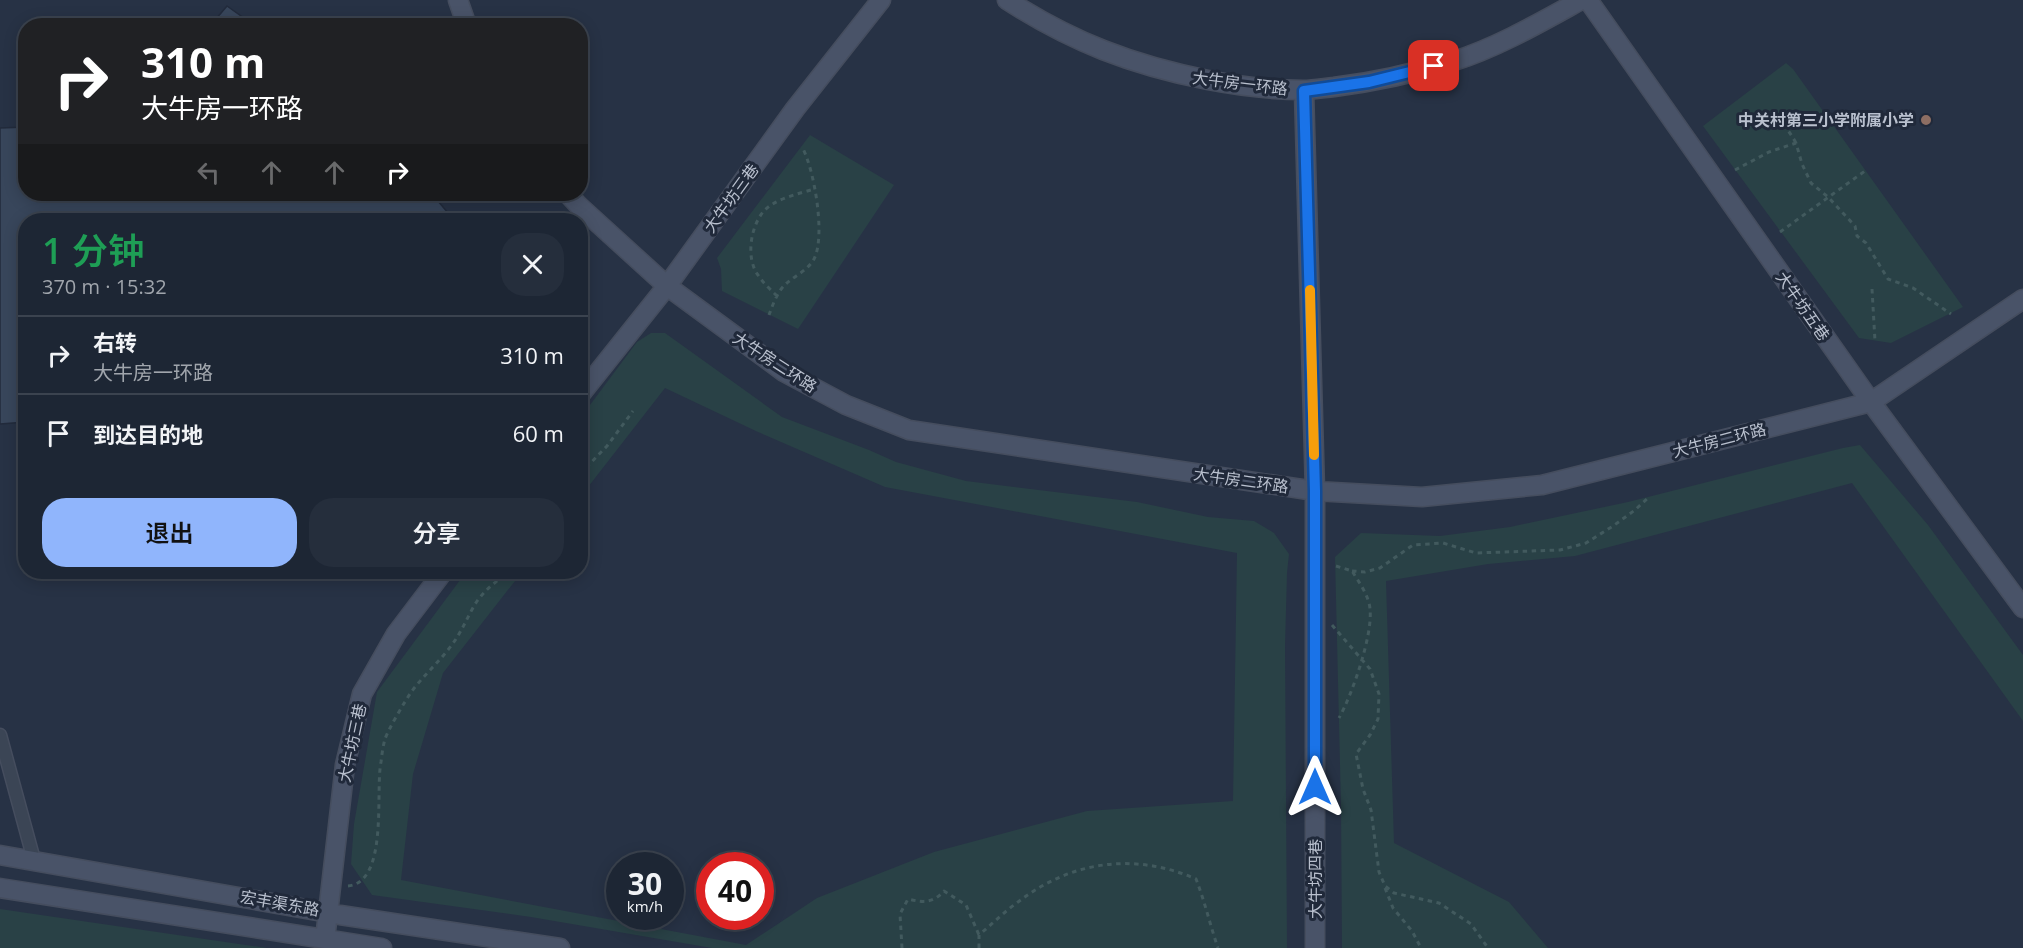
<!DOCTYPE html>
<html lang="zh">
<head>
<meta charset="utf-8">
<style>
  body { margin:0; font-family:"Open Sans","Noto Sans SC",sans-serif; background:#252e3c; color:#f1f3f6; height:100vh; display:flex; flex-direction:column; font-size:22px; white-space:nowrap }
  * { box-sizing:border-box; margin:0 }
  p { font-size:20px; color:#a0a5ac }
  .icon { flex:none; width:33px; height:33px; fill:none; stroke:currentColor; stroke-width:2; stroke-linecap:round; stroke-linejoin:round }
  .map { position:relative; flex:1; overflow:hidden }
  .sheet { position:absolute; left:18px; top:213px; width:570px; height:366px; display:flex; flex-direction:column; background:#1d2634; border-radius:24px; box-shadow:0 3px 15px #0003,0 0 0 2px #3b434f }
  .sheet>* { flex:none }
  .hud { position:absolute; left:18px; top:18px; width:570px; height:183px; border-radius:24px; box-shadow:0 3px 15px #0003,0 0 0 2px #3b434f; background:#202124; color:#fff; overflow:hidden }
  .speed { position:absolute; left:606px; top:852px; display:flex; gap:12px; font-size:30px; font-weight:700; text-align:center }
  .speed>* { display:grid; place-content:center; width:78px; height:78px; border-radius:50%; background:#1d2634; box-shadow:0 3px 15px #0003,0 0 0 2px #3b434f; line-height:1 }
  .speed small { font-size:15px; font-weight:400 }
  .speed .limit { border:9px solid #d22; background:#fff; color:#111 }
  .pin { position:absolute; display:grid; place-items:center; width:51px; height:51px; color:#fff; margin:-26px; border-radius:12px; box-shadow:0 3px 9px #0006 }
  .me { position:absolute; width:66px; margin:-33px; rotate:0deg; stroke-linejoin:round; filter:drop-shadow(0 0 4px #0008) }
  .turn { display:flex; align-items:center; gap:21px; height:126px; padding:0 24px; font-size:27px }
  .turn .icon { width:78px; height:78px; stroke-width:2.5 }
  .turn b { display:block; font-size:42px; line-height:51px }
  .lanes { display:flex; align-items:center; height:57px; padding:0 24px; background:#0003; justify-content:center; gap:30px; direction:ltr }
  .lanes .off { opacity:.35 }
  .round { display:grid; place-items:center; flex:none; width:63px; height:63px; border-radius:24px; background:#252e3c }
  .summary { display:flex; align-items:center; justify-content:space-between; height:102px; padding:0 24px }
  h1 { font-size:36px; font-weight:600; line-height:45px; color:#1e9e55 }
  .button { display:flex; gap:12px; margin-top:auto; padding:12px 24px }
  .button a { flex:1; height:69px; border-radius:24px; background:#90b5fc; color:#111; font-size:24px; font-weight:600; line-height:69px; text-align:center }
  .button a+a { background:#252e3c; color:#f1f3f6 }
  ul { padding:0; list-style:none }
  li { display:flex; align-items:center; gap:18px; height:78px; padding:0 24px; border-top:2px solid #3b434f }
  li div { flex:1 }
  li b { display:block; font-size:22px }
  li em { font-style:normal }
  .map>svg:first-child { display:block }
  .green { fill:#294146 }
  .building { fill:#38465b; stroke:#222b3c; stroke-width:1.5 }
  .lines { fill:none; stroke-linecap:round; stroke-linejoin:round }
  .street-casing { stroke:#454d5e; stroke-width:15 }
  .secondary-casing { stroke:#454d5e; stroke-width:21 }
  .path { stroke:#425a5e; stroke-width:3; stroke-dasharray:4.5 4.5; stroke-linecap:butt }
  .street { stroke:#3b4555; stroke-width:12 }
  .secondary { stroke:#495368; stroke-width:18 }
  .route-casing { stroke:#114b97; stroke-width:15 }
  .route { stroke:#1a73e8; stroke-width:10 }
  .slow { stroke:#f59e0b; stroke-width:10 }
  .education-dot { fill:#8d6e63; stroke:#20293a; stroke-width:2 }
  .labels { text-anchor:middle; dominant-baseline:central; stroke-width:6; stroke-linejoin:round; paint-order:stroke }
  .street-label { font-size:16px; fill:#b9c0ce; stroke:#20293a }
  .poi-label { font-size:16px; font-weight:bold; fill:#b9c0ce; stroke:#20293a; text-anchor:end }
</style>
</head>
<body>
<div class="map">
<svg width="2023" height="948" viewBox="0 0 2023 948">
  <rect width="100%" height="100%" fill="#273245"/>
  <path class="green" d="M1786,63L1793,69L1963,307L1891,343L1859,338L1703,126Z
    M810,135L894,185L798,329L722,291L721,269L717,258Z
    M651,333H665L782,417L869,450L896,462L966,481L1137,502L1208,517L1254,521L1274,533L1289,554L1287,573L1285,646L1287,948H712L531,917L372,895L351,864L354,824L377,692L466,572H522L443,673L413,774L401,880L746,945L817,898L934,852L1087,811L1233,801L1237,553L885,487L758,432L665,388L581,496V417L637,342Z
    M1860,445L1928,525L2023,655V721L1852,483L1575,556L1488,564L1386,581L1394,843L1509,902L1548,948H1342L1341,806L1335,557L1361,533L1440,536L1510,527L1628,502L1843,448Z
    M0,909L267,948H0Z"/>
  <path class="building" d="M227,6L255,26H210Z
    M26,127V194H432L454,220H26V422L0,424V128Z"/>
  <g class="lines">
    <defs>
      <path id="street" d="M0,735L34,860"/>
      <path id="secondary" d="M458,0L467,26
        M1007,0C1072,42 1132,65 1208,80C1239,86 1271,90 1303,90C1313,90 1324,88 1334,87C1374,82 1415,73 1454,61C1498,47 1541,22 1581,0
        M1588,0L1871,402L2023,608
        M1304,91L1315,491V948
        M568,194L579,206L667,286L784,372L846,405L909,430L1315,491L1422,497L1542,485L1871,402L2023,299
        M580,395L667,286L795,109L881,0
        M0,855L340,915L560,948
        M0,888L382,948
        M325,939L345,765L362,694L396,634L443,572"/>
    </defs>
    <use href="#street" class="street-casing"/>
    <use href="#secondary" class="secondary-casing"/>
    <path class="path" d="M1759,113C1778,116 1787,127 1796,143
      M1735,170L1769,152L1796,143L1802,164L1811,183L1828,197L1855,226L1857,236L1866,243L1888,279L1913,288L1951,314
      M1780,232L1865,171
      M1872,289L1875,341
      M777,296C771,290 763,283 758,275C746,259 750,228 763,212C774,199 798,194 814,189
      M769,315C773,304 778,290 787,283C796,275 808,270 814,259C826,236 814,168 802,147
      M580,474L607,446L633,411
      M1336,566L1352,571C1359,582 1369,596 1370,609C1373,635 1352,695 1339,718
      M1352,571L1365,572L1380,568L1413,545L1443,543L1476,553L1560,550L1586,543L1613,526L1635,510L1650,496
      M1332,625L1370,669L1379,694L1378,719L1370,735L1356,754L1363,789L1371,810L1379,872L1385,886L1394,893L1439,903L1471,924L1488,948
      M348,886C389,882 375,791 381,762C382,754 383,746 385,739C389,728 405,701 412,691C424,675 439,662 451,646C461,633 466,620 474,606C482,592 497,580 510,572
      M1385,888L1393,908L1412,931L1421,948
      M902,948L900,914L908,899C924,903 933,903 944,891L966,905L979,935
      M979,948V935C992,924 1004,912 1018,902C1071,861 1134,852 1196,879C1205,902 1210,925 1218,948"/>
    <use href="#street" class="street"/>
    <use href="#secondary" class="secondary"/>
  </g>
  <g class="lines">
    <defs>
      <path id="route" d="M1315,787V491L1304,91L1369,82L1434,66"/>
    </defs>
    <use href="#route" class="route-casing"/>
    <use href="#route" class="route"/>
    <path class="slow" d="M1310,290L1314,455"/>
  </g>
  <circle class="education-dot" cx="1926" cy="120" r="6"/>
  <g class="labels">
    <g class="street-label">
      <text transform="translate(1240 83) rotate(7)">大牛房一环路</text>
      <text transform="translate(731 198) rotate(-54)">大牛坊三巷</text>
      <text transform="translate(1803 306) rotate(55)">大牛坊五巷</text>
      <text transform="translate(775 362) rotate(33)">大牛房二环路</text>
      <text transform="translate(1719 440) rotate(-14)">大牛房二环路</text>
      <text transform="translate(1241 480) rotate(8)">大牛房二环路</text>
      <text transform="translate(352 743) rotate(-78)">大牛坊三巷</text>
      <text transform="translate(1315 879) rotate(-90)">大牛坊四巷</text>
      <text transform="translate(280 903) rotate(10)">宏丰渠东路</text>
    </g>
    <g class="poi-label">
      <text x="1914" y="120">中关村第三小学附属小学</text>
    </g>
  </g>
</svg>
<div class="speed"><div>30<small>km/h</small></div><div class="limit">40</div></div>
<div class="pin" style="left:1434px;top:66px;background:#d93025"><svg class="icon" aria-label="arrive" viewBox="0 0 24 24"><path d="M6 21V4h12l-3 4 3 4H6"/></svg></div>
<svg class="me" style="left:1315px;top:787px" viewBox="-20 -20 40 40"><path d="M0-17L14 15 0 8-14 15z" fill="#1a73e8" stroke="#fff" stroke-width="4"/></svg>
<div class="hud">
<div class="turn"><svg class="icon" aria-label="right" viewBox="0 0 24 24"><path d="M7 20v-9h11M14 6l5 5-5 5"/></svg><div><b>310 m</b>大牛房一环路</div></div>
<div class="lanes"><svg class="icon off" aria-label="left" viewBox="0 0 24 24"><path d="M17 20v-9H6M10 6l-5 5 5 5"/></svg><svg class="icon off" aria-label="ahead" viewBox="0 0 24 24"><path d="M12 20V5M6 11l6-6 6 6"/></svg><svg class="icon off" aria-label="ahead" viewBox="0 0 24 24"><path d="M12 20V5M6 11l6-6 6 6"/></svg><svg class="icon" aria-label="right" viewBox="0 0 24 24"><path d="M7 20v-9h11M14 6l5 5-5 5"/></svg></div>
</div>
<section class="sheet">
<div class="summary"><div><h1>1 分钟</h1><p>370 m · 15:32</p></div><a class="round"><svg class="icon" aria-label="close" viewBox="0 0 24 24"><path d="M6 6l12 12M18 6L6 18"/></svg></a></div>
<ul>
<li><svg class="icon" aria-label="right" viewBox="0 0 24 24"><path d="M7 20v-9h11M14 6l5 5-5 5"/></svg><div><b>右转</b><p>大牛房一环路</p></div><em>310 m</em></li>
<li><svg class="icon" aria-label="arrive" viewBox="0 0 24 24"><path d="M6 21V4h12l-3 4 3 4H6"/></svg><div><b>到达目的地</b></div><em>60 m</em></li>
</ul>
<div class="button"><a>退出</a><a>分享</a></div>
</section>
</div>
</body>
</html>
